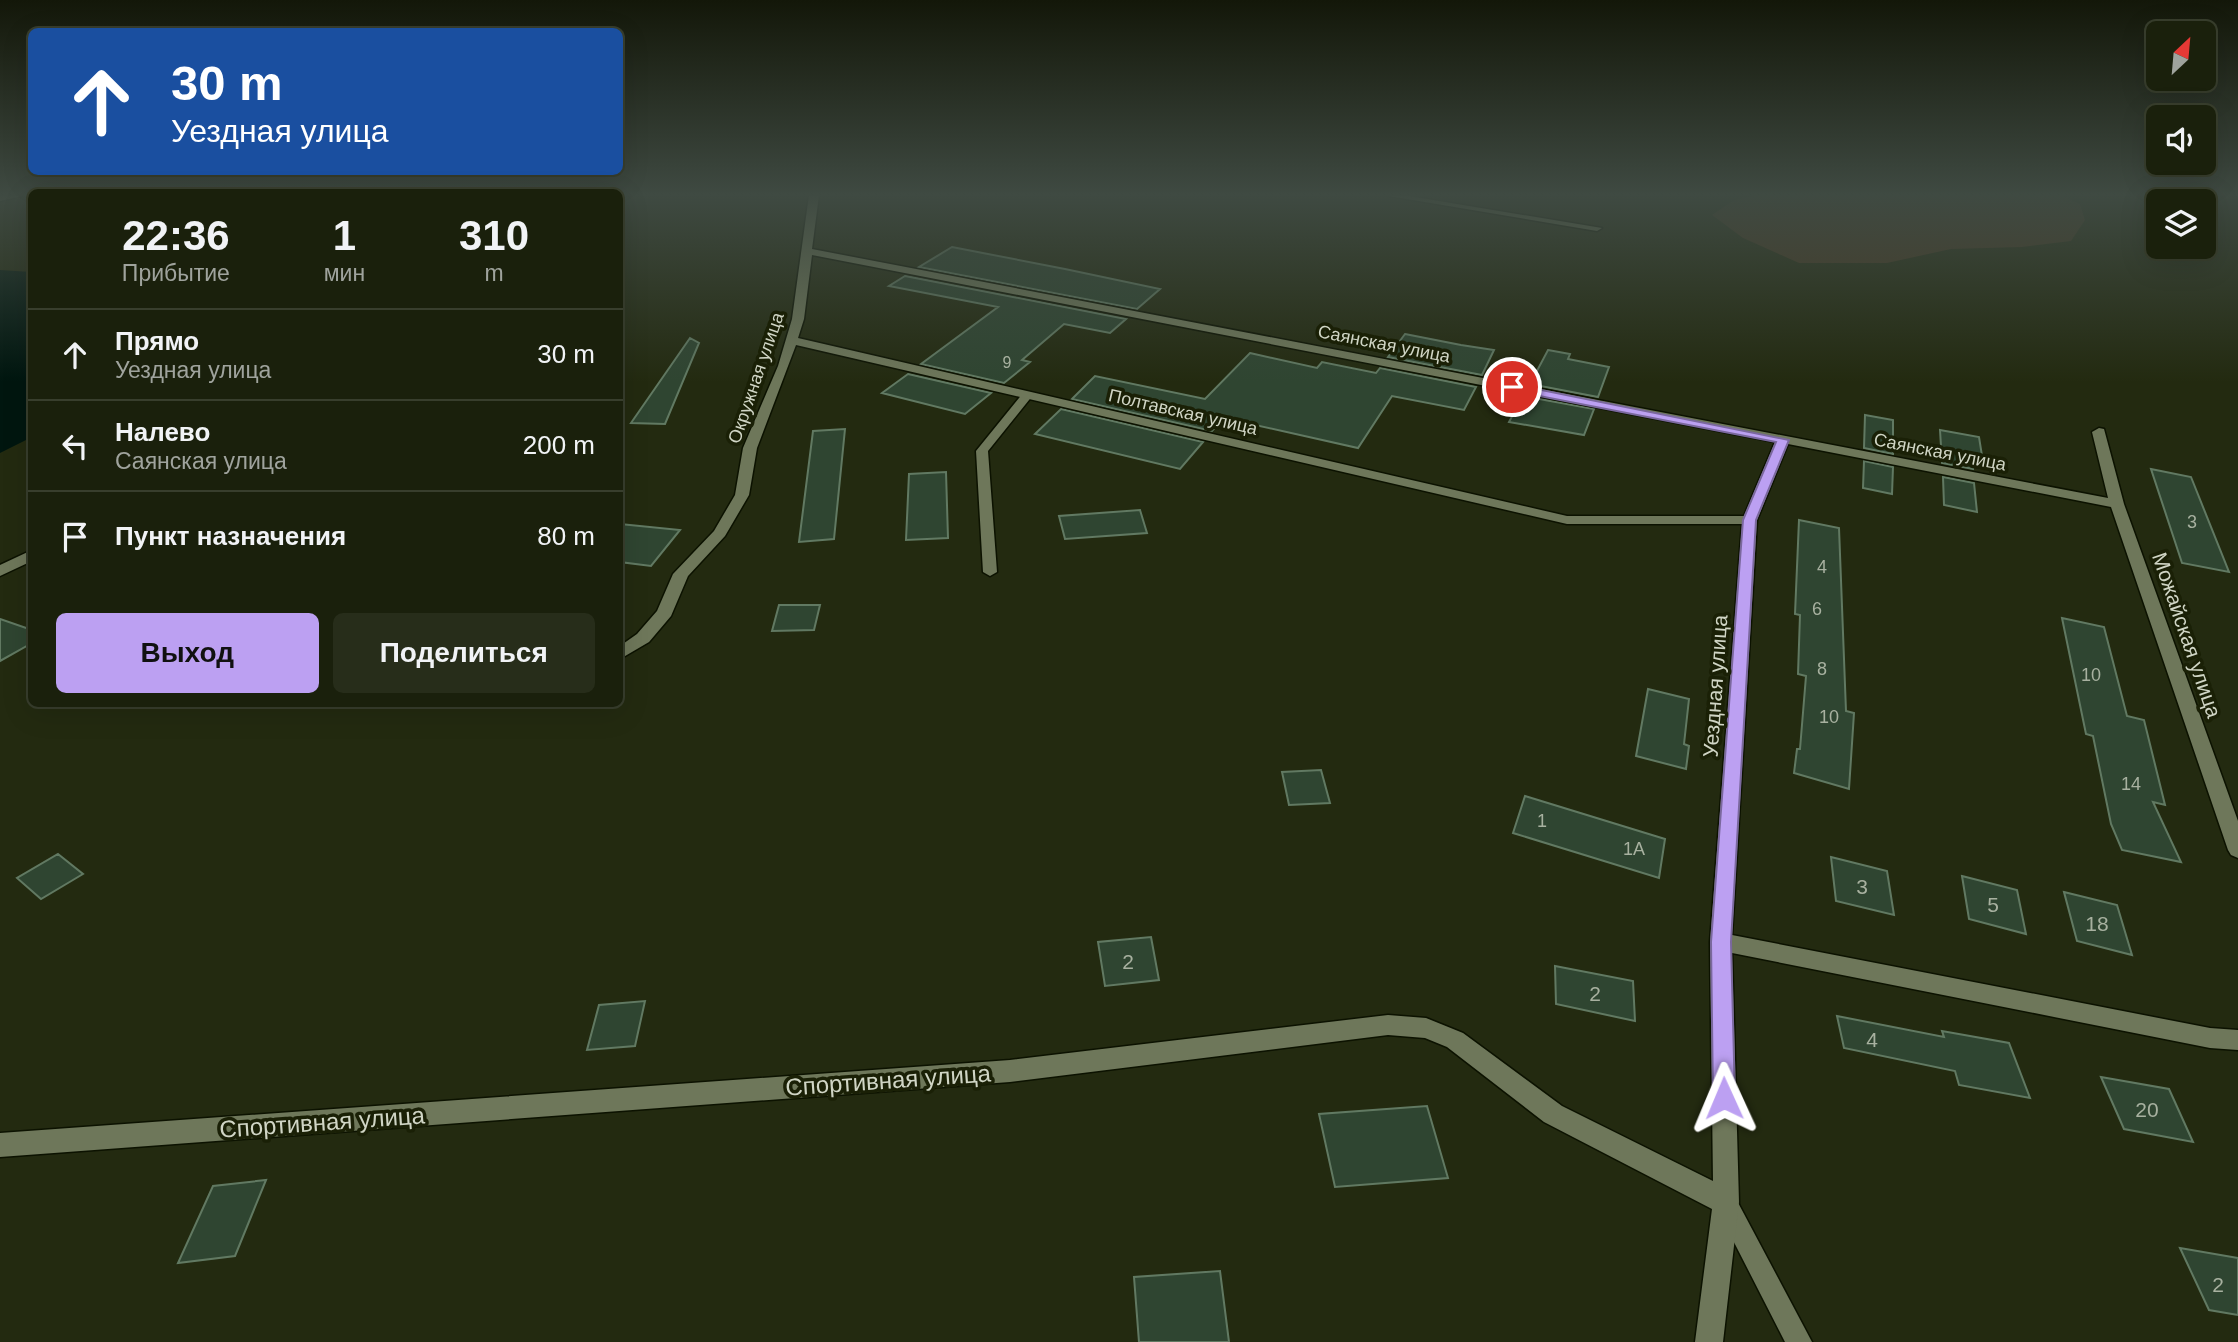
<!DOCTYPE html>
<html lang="ru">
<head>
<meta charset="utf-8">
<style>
  body { margin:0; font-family:Arial,sans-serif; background:#272d1a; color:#f1f3f6; height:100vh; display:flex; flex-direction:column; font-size:26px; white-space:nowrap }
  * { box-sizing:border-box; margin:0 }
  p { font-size:23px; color:#9fa39d }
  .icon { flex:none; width:38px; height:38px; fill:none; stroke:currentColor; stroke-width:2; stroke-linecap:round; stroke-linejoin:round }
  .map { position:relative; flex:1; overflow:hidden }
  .drawer { position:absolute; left:28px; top:189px; width:595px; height:518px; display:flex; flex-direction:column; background:#1a200c; border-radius:10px; box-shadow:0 7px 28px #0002,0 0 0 2px #383e2d }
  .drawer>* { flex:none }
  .guide { position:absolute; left:28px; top:28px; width:595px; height:147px; border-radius:10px; box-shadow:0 7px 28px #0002,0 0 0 2px #383e2d; background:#1a4fa0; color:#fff; overflow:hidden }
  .needle { width:46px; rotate:26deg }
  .buttons { position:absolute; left:2146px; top:21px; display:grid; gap:14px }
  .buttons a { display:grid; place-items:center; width:70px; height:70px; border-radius:10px; background:#1a200c; box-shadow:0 7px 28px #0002,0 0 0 2px #383e2d; font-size:35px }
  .pin { position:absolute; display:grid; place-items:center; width:60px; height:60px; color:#fff; margin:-30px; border:4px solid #fff; border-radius:50%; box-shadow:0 2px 7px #0007 }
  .me { position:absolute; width:77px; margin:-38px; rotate:359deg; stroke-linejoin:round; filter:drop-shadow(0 0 5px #0008) }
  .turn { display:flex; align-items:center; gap:24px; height:147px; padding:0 28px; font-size:32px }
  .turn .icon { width:91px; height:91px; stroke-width:2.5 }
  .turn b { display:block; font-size:49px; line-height:60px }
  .eta { display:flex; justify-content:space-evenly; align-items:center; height:119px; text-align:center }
  .eta b { font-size:42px; font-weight:700; line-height:49px }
  .primary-button { display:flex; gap:14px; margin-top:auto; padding:14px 28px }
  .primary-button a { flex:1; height:80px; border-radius:10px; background:#bca0f2; color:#111; font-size:28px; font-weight:700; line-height:80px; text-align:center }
  .primary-button a+a { background:#272d1a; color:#f1f3f6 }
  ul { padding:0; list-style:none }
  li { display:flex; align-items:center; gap:21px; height:91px; padding:0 28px; border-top:2px solid #383e2d }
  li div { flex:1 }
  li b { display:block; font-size:26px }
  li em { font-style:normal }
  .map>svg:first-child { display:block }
  .green { fill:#47361f }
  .water { fill:#00160f }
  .building { fill:#2f4531; stroke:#617962; stroke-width:2 }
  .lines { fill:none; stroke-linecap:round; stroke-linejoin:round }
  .lane-casing { stroke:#0c1200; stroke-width:3 }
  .street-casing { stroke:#0c1200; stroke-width:3 }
  .lane { fill:#6e775a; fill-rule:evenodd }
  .street { fill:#6e775a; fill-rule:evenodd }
  .route { fill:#bca0f2; stroke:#7a689d; stroke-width:2 }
  .labels { text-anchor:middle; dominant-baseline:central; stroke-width:7; stroke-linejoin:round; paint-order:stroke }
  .far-number-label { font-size:16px; fill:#a8b1a0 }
  .far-street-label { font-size:18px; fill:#d0d5c5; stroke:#1a2006 }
  .number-label { font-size:18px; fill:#a8b1a0 }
  .street-label { font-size:21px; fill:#d0d5c5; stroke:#1a2006 }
  .near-number-label { font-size:21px; fill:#a8b1a0 }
  .near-street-label { font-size:24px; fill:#d0d5c5; stroke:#1a2006 }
</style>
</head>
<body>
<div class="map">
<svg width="2238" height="1342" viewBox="0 0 2238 1342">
  <rect width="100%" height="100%" fill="#232a10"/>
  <path class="green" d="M1757,195H2061L2080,204L2085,220L2071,241L2022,247L1951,249L1887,263H1799L1743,238L1712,215L1734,200Z"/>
  <path class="water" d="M0,270L31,272L32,437L0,453Z"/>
  <path class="building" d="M952,247L1065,269L1160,289L1137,309L919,267Z
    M905,276L1126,319L1110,333L1064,324L1022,360L1030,362L1004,383L921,364L998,307L889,286Z
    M1405,334L1461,345L1494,350L1482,375L1388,357Z
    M690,338L699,343L665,424L631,423Z
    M1548,350L1570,354L1568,359L1609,367L1598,397L1530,384Z
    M1250,353L1317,368L1322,362L1376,373L1380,368L1476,387L1464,410L1392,396L1358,448L1224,418L1212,431L1072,399L1095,376L1205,399Z
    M908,374L991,393L965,414L882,393Z
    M1523,396L1594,409L1584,435L1509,422Z
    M1061,409L1203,442L1180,469L1035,434Z
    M1865,415L1893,420V454L1864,448Z
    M845,429L834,539L799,542L813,431Z
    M1940,430L1979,437L1983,462L1972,460L1973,469L1942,463Z
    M1864,461L1893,467L1892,494L1863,488Z
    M2151,469L2191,477L2229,572L2182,563Z
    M946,472L948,538L906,540L909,474Z
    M1943,477L1974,483L1977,512L1944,505Z
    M1140,510L1147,533L1065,539L1059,516Z
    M1799,520L1839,528L1846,711L1854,713L1849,789L1794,773L1797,749H1800L1806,676L1798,674L1800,615L1795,614Z
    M620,524L680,530L651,566L620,562Z
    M779,605H820L814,630L772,631Z
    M2062,618L2104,627L2127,716L2144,720L2165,805L2153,802L2181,862L2122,850L2111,824L2093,736L2086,734Z
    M0,619L32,630V643L0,661Z
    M1648,689L1689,699L1684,744L1689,746L1686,769L1636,756Z
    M1321,770L1330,803L1289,805L1282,772Z
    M1525,796L1665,839L1659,878L1513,833Z
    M58,854L83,874L41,899L17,878Z
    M1831,857L1887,871L1894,915L1836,901Z
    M1962,876L2017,890L2026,934L1969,919Z
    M2064,892L2117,905L2132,955L2077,941Z
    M1151,937L1159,980L1105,986L1098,942Z
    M1555,966L1633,981L1635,1021L1556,1004Z
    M645,1001L635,1046L587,1050L599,1005Z
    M1837,1016L1944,1037L1942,1031L2009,1043L2030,1098L1959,1085L1955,1071L1844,1048Z
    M2101,1077L2169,1089L2193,1142L2124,1129Z
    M1427,1106L1448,1178L1335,1187L1319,1114Z
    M266,1180L235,1256L178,1263L213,1186Z
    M2180,1248L2238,1258V1315L2209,1310Z
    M1220,1271L1229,1342H1139L1134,1277Z"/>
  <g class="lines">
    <defs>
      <path id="lane" d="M1027,392L1033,395L988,451L997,572L990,576L983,572L976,451L1023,393Z
        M1727,1193L1735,1197L1812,1342H1785L1715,1205L1719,1197Z"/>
      <path id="street" d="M0,195H26L0,201Z
        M809,195H819L812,249L2108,498L2092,432L2099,428L2104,429L2124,504L2238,821V858L2231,855L2228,850L2111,507L1788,444L1757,520L1732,935L2210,1028L2238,1030V1050L2210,1048L1732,953L1739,1202L1723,1342H1695L1712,1209L1544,1122L1447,1047L1425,1038L1388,1035L1010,1082L0,1157V1133L1010,1060L1388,1015L1426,1018L1463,1033L1562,1106L1713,1181L1710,942L1742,524H1567L796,345L757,448L749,495L725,536L688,576L671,616L649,642L620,659V646L637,634L657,611L673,574L714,531L735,495L743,448L778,366L792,319ZM812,255L1775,442L1744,516H1567L798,338L804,319Z
        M1383,195H1403L1602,228L1597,231Z
        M32,550V561L0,576V565Z"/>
    </defs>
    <use href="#lane" class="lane-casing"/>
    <use href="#street" class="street-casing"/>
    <use href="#lane" class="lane"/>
    <use href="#street" class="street"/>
  </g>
  <linearGradient id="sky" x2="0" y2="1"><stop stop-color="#131709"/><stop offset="0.51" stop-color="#3f4a42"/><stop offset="1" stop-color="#3f4a42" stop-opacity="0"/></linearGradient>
  <rect width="2238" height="382" fill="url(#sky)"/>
  <path class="route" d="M1512,384L1789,440L1756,520L1731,942L1735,1098L1732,1105L1724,1108L1716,1105L1713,1098L1711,942L1743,520L1776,442L1508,390L1507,387Z"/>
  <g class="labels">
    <g class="far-number-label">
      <text x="1007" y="362">9</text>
    </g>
    <g class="far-street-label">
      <text transform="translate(1384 344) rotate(11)">Саянская улица</text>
      <text transform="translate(756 378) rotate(-71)">Окружная улица</text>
      <text transform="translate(1183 412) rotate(13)">Полтавская улица</text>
      <text transform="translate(1940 452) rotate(11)">Саянская улица</text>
    </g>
    <g class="number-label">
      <text x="2192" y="522">3</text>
      <text x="1822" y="567">4</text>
      <text x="1817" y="609">6</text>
      <text x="1822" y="669">8</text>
      <text x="2091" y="675">10</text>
      <text x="1829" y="717">10</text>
      <text x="2131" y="784">14</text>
      <text x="1542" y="821">1</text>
      <text x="1634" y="849">1А</text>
    </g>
    <g class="street-label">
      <text transform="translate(2187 635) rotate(71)">Можайская улица</text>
      <text transform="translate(1715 686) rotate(-86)">Уездная улица</text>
    </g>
    <g class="near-number-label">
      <text x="1862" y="886">3</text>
      <text x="1993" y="904">5</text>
      <text x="2097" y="923">18</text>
      <text x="1128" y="961">2</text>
      <text x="1595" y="993">2</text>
      <text x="1872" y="1039">4</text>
      <text x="2147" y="1109">20</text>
      <text x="2218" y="1284">2</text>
    </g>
    <g class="near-street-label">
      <text transform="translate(888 1080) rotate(-4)">Спортивная улица</text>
      <text transform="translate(322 1122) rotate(-4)">Спортивная улица</text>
    </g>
  </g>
</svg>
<div class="buttons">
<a><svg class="needle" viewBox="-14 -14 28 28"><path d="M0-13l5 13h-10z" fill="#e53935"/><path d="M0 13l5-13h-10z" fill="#9fa39d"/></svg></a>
<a><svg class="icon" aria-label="sound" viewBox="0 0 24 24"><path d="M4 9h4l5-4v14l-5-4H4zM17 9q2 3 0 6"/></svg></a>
<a><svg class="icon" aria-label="layers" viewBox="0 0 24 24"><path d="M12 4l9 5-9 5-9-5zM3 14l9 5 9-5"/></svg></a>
</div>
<div class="pin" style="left:1512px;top:387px;background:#d93025"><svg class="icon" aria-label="arrive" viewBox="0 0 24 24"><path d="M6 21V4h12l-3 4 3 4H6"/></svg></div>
<svg class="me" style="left:1724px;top:1098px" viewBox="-20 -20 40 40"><path d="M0-17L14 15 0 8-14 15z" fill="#bca0f2" stroke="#fff" stroke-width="4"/></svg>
<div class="guide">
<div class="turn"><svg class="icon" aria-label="ahead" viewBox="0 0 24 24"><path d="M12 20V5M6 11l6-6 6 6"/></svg><div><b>30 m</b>Уездная улица</div></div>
</div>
<section class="drawer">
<div class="eta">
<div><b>22:36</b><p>Прибытие</p></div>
<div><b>1</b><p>мин</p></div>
<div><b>310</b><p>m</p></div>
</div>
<ul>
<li><svg class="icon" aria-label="ahead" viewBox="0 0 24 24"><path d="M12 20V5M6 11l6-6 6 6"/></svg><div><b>Прямо</b><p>Уездная улица</p></div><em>30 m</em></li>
<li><svg class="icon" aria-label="left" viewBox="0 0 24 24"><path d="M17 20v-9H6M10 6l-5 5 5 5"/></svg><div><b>Налево</b><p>Саянская улица</p></div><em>200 m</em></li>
<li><svg class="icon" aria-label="arrive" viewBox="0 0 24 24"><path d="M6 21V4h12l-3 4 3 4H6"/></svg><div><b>Пункт назначения</b></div><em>80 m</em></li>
</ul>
<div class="primary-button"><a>Выход</a><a>Поделиться</a></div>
</section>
</div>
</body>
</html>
